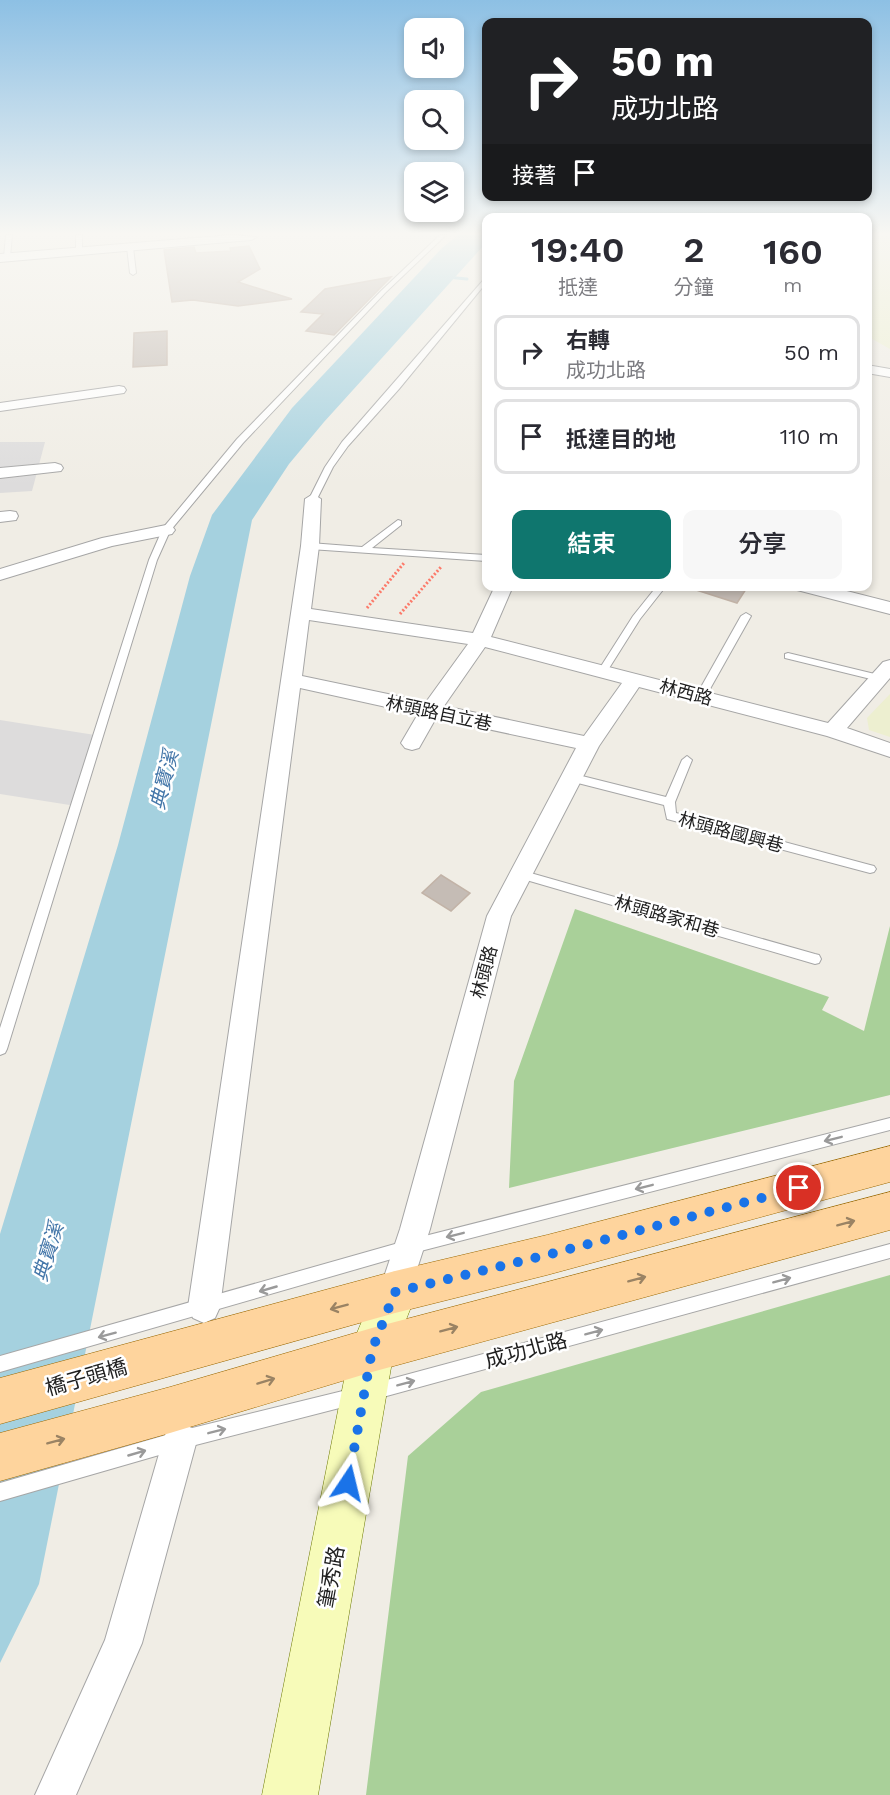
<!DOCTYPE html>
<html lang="zh-TW">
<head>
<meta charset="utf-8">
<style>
  body { margin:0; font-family:"Work Sans","Noto Sans TC",sans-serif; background:#f7f7f7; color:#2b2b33; height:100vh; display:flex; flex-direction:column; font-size:22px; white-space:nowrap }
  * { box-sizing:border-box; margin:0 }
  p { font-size:20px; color:#7c7c81 }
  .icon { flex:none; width:33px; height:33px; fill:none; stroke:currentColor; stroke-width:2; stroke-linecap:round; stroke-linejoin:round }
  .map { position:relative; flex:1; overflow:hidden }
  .drawer { position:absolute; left:482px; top:213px; width:390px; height:378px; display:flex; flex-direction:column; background:#fff; border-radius:12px; box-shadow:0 3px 9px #0003 }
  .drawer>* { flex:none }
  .top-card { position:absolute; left:482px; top:18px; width:390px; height:183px; border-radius:12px; box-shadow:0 3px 9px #0003; background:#202124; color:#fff; overflow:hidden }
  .fabs { position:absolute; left:404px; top:18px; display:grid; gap:12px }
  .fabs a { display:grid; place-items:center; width:60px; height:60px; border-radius:12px; background:#fff; box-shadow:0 3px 9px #0003; font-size:30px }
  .pin { position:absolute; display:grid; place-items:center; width:51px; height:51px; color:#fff; margin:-26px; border:3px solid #fff; border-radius:50%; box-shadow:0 2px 6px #0007 }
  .me { position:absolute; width:66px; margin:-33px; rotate:10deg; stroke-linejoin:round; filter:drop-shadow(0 0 4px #0008) }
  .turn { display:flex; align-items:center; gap:21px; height:126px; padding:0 30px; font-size:27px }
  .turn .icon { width:78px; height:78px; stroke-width:2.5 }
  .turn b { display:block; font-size:42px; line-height:51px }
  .then { display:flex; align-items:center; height:57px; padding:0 30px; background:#0003; gap:12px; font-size:22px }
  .eta { display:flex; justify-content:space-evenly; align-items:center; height:102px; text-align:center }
  .eta b { font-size:36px; font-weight:600; line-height:42px }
  .action { display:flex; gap:12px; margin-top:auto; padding:12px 30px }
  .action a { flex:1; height:69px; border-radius:12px; background:#0f766e; color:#fff; font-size:24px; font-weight:600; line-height:69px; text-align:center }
  .action a+a { background:#f7f7f7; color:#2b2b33 }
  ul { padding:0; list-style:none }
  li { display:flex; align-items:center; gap:18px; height:75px; margin:0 12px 9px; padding:0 18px; border:3px solid #e1e1e2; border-radius:12px }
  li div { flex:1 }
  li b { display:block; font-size:22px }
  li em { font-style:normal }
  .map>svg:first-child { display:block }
  .residential { fill:#dddcdc }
  .farmland { fill:#edefd0 }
  .forest { fill:#a9d099 }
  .water { fill:#a5d1df }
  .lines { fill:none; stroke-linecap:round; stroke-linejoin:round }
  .stream { stroke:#a5d1df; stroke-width:3 }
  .building { fill:#c5bcb5; stroke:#c2b3a7; stroke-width:1.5 }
  .lane-casing { stroke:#a6a6a6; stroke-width:2 }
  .street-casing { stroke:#a6a6a6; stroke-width:2 }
  .secondary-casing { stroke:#6d7a03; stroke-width:1 }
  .primary-casing { stroke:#9b6800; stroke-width:1 }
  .path { stroke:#fc7a6a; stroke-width:3; stroke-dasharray:2 2; stroke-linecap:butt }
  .lane { fill:#fff; fill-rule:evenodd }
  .street { fill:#fff; fill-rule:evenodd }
  .secondary { fill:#f7fbb9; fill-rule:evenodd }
  .primary { fill:#fed49d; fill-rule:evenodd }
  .oneway { stroke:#9a9a9a }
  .oneway2 { stroke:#9a8364 }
  .route { stroke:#1a73e8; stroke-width:10; stroke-dasharray:0 18 }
  .labels { text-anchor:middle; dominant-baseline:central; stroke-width:5; stroke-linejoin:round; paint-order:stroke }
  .street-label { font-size:18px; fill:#1f1f1f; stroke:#fff }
  .water-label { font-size:20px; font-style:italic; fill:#4678aa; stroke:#fff }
  .near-street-label { font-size:21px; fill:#1f1f1f; stroke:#fff }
</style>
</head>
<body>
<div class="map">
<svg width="890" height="1795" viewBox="0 0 890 1795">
  <rect width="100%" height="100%" fill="#f0ede5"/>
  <path class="residential" d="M0,442H45L32,491L0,493Z
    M0,720L95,735L76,806L0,794Z"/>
  <path class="farmland" d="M867,235H890V349L867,336Z
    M890,694V737L869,730L867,718Z"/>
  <path class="forest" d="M575,909L829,997L822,1010L864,1031L890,926V1095L509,1188L514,1081Z
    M890,1275V1795H366L408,1456L481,1392Z"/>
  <path class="water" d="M458,235H486V243L324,422L289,464L252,520L39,1584L0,1663V1234L118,845L190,576L212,515L292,408L442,248Z"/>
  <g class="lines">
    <path class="stream" d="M446,277L467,279"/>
  </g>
  <path class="building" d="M249,246L260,269L238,282L292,299L238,306L193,300L172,302L164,250L194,247L196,253L231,251L230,248Z
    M391,277L334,335L306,331L323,314L301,312L325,289Z
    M167,331V365L133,367L134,333Z
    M696,586H748L737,603L696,590Z
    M441,875L470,893L451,911L422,893Z"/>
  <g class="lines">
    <defs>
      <path id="lane" d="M6,235H12L10,257L7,259L4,257Z
        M76,235H82V251L79,253L76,251Z
        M440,235H446L385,293L243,443L170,531L157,560L7,1049L5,1053L0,1055V1028L149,560L163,528L237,439L381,291Z
        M130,245L133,247L136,273L133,275L130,273L127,247Z
        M486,277V283L399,389L348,446L333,467L316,501H310L309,499L325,467L342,442Z
        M398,520L401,521V525L372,548L486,555V561L310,549L306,546L310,543L362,547Z
        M657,586H666L640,619L606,673H600L598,671L633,616Z
        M746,613L751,616L706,696L701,699L697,698L696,696L741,616Z
        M788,653L883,676L884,678L879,681L785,658V654Z
        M687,756L692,760L675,802L676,813L870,865L874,866L876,869L874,872L870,873L667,819L664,805L570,781L565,777L570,773L666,797L682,760Z
        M520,870L815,954L819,955L821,959L819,963L815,964L516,877L514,874L516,871Z
        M890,1118V1130L409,1254L0,1372V1356L409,1240Z
        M890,1244V1258L372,1400L366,1398L364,1392L366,1386L372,1384Z
        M355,1388L361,1390L363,1396L361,1402L355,1404L180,1449L0,1501V1483L180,1431Z"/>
      <path id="street" d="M232,235L257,237L251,240L0,262V254Z
        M867,365L890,369V377L867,373Z
        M119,386L124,387L126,390L124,393L0,411V403Z
        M55,463L61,465L63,468L61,471L0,478V468Z
        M313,494L321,499L319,546L311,609L473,633L495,586H513L491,637L828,723L883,662L890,660V678L847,728L890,743V757L827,736L639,687L599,746L511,916L430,1229L406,1303L395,1308L384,1303L379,1292L400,1229L487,916L576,748L436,718L419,748L412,750L405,748L401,743L418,714L300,688L220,1307L215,1318L204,1323L193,1318L188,1307L301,546L305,499ZM309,620L468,644L426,702L302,676ZM485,647L622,683L584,736L444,706Z
        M10,511L16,512L18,516L16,520L0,522V512Z
        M166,525L172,526L175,530L172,534L112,546L0,580V569L102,538Z
        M794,586H827L890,602V614L797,590Z
        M180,1423L192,1428L197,1440L142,1643L76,1795H35L105,1640L163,1440L168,1428Z"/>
      <path id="secondary" d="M395,1271L410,1277L417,1292L394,1350L318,1795H262L350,1350L380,1277Z"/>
      <path id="primary" d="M890,1146V1182L547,1275L395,1313L0,1424V1378L395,1271L547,1235Z
        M890,1192V1230L372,1372L170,1433L0,1481V1433L170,1387L372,1328Z"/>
    </defs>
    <use href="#lane" class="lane-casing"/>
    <use href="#street" class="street-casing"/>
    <use href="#secondary" class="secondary-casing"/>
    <use href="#primary" class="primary-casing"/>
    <path class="path" d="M367,608L404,563
      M400,614L441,567"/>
    <use href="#lane" class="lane"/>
    <use href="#street" class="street"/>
    <use href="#secondary" class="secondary"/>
    <use href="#primary" class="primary"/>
  </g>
  <defs><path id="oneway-shaft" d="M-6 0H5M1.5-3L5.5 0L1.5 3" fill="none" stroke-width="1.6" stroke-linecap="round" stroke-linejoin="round" transform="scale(1.5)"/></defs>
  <g class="oneway">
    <use href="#oneway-shaft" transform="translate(833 1139) rotate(166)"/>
    <use href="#oneway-shaft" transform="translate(644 1187) rotate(166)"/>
    <use href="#oneway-shaft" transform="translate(455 1235) rotate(166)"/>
    <use href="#oneway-shaft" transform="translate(782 1280) rotate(-15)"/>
    <use href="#oneway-shaft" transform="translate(268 1289) rotate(164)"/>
    <use href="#oneway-shaft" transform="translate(594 1332) rotate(-15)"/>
    <use href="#oneway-shaft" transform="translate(107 1335) rotate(165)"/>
    <use href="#oneway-shaft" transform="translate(406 1383) rotate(-15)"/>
    <use href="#oneway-shaft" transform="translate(217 1431) rotate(-14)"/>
    <use href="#oneway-shaft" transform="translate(137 1453) rotate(-16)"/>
  </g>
  <g class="oneway2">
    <use href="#oneway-shaft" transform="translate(846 1223) rotate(-15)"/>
    <use href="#oneway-shaft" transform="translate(637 1279) rotate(-15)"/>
    <use href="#oneway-shaft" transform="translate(339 1307) rotate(165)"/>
    <use href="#oneway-shaft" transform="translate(449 1329) rotate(-15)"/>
    <use href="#oneway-shaft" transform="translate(266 1381) rotate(-17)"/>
    <use href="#oneway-shaft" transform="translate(56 1441) rotate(-15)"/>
  </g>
  <linearGradient id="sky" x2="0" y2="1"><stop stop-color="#8dc0e4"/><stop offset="0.48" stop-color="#f8f7f3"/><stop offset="1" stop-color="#f8f7f3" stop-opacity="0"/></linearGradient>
  <rect width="890" height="486" fill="url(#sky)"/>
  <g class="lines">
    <path class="route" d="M348,1483L372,1350L395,1292L547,1255L799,1188"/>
  </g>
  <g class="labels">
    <g class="street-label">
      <text transform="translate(686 692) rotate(15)">林西路</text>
      <text transform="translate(439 713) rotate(12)">林頭路自立巷</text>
      <text transform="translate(731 832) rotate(15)">林頭路國興巷</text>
      <text transform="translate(667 916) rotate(16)">林頭路家和巷</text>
      <text transform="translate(484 972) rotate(-75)">林頭路</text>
    </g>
    <g class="water-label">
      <text transform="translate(164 780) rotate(-76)">典寶溪</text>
      <text transform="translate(48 1252) rotate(-73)">典寶溪</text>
    </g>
    <g class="near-street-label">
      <text transform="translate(526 1350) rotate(-15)">成功北路</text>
      <text transform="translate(86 1377) rotate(-16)">橋子頭橋</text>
      <text transform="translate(331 1577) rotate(-80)">筆秀路</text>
    </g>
  </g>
</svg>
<div class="fabs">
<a><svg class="icon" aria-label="sound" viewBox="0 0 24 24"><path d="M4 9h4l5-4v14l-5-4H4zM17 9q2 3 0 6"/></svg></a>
<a><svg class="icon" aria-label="search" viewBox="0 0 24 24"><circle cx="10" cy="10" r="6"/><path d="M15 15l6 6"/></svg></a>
<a><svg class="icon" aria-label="layers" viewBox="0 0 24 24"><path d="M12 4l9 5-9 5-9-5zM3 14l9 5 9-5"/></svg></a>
</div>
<div class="pin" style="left:799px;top:1188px;background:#d93025"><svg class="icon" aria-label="arrive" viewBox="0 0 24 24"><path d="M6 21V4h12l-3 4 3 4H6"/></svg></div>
<svg class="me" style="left:348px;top:1483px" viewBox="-20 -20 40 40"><path d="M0-17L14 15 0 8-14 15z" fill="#1a73e8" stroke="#fff" stroke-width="4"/></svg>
<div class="top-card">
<div class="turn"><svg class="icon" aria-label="right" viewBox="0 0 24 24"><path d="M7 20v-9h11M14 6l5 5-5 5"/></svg><div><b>50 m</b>成功北路</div></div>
<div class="then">接著<svg class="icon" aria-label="arrive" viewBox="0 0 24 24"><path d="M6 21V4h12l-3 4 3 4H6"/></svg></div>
</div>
<section class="drawer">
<div class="eta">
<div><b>19:40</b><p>抵達</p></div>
<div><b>2</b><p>分鐘</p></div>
<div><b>160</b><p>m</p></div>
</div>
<ul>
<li><svg class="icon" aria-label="right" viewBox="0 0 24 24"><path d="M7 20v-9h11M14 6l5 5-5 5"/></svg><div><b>右轉</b><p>成功北路</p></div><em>50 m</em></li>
<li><svg class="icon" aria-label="arrive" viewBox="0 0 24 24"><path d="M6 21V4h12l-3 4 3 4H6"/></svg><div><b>抵達目的地</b></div><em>110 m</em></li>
</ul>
<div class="action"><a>結束</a><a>分享</a></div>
</section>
</div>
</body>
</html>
